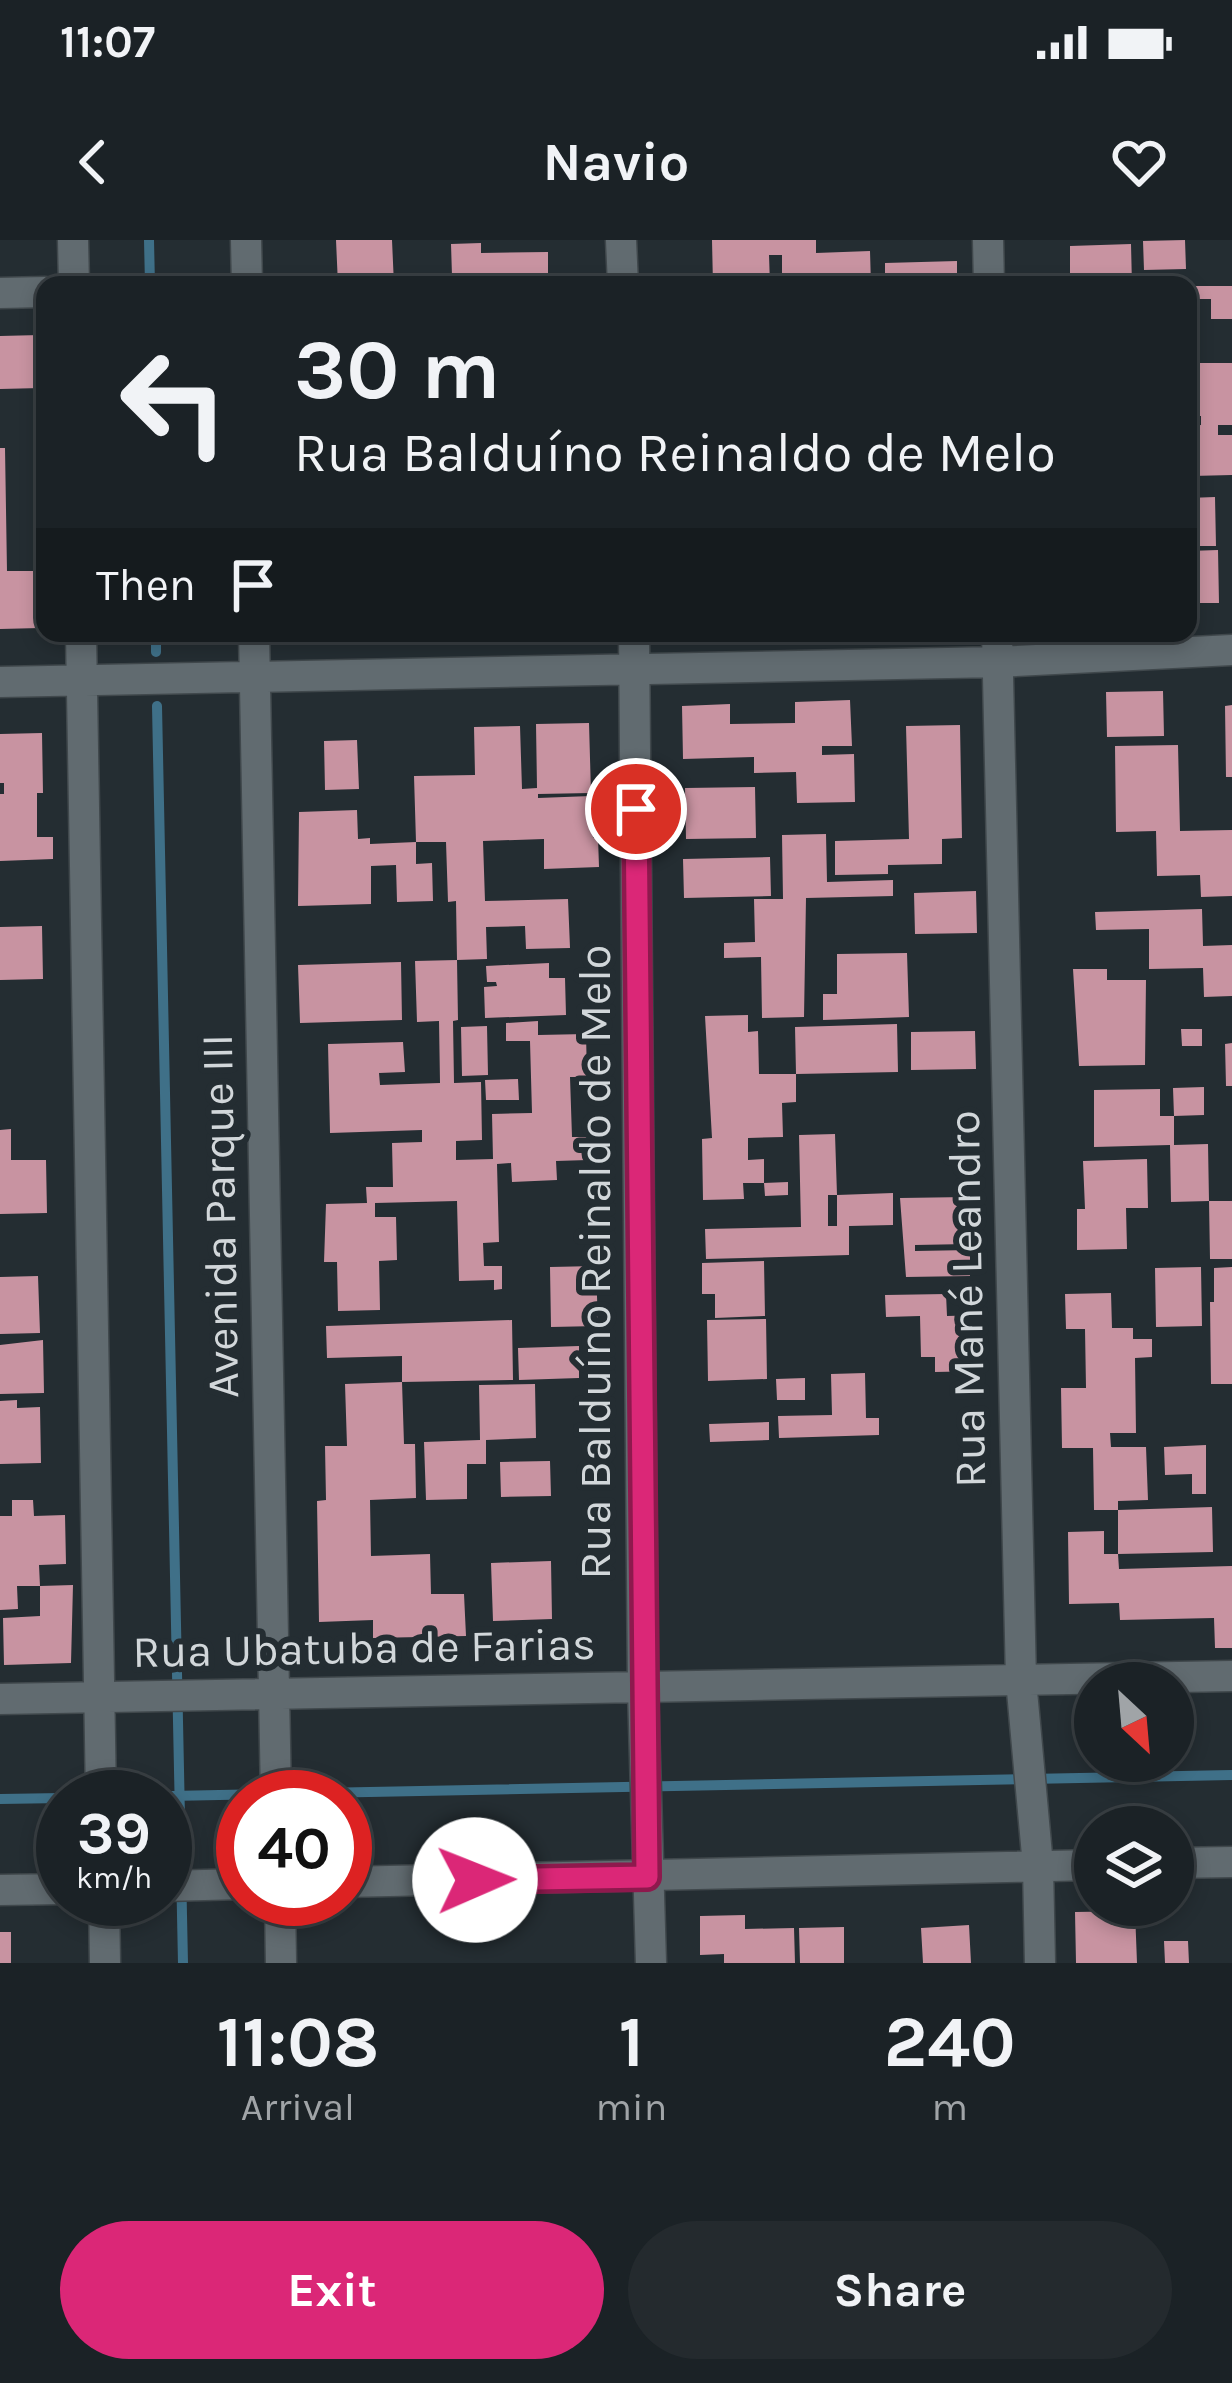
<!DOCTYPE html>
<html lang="en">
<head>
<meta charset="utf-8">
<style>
  body { margin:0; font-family:Karla,sans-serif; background:#242a2e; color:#f1f3f6; height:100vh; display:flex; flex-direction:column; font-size:45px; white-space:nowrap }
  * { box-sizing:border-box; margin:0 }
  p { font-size:39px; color:#a0a4a7 }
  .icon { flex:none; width:66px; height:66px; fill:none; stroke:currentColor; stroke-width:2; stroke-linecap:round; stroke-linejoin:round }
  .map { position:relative; height:1723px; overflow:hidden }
  .side { display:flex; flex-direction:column; background:#1b2226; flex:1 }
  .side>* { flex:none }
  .top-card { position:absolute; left:36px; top:36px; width:1161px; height:366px; border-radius:24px; box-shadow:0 6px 18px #0003,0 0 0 3px #393f43; background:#1b2226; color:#f1f3f6; overflow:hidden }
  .needle { width:78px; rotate:154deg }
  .fabs { position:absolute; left:1074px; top:1422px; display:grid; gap:24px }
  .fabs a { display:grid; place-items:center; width:120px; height:120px; border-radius:50%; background:#1b2226; box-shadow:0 6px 18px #0003,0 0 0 3px #393f43; font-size:60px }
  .speed { position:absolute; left:36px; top:1530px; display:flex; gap:24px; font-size:60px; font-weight:700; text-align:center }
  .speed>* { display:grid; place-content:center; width:156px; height:156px; border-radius:50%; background:#1b2226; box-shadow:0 6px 18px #0003,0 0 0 3px #393f43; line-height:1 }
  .speed small { font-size:30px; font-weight:400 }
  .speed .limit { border:18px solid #d22; background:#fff; color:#111 }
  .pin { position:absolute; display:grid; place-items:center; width:102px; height:102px; color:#fff; margin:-51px; border:6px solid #fff; border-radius:50%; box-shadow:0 3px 12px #0007 }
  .me { position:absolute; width:132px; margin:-66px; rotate:89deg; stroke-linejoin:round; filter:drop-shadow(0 0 9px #0008) }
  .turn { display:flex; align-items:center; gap:42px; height:252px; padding:0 60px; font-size:54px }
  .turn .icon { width:156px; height:156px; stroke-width:2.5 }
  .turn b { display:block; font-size:84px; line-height:102px }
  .then { display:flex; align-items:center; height:114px; padding:0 60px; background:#0003; gap:24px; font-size:45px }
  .eta { display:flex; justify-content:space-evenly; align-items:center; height:204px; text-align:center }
  .eta b { font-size:72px; font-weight:700; line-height:84px }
  .button { display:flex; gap:24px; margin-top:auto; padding:24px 60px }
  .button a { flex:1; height:138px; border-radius:72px; background:#db2777; color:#fff; font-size:48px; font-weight:700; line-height:138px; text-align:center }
  .button a+a { background:#242a2e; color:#f1f3f6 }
  .status { display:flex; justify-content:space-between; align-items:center; height:84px; padding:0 60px; background:#1b2226; direction:ltr }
  .status svg { height:33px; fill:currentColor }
  header { display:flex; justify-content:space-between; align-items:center; height:156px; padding:0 60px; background:#1b2226; font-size:54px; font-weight:700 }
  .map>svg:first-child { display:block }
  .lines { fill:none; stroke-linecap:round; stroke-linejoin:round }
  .stream { stroke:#3f7088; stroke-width:10 }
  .building { fill:#c893a1; fill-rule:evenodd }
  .minor-casing { stroke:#40484c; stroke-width:33 }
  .minor { stroke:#616b70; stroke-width:30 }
  .route-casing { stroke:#8e194d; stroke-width:30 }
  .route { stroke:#db2777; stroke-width:21 }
  .labels { text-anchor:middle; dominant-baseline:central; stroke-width:12; stroke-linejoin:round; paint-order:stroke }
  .street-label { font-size:45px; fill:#d2d7da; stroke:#242d32 }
</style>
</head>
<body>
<div class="status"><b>11:07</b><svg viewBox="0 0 49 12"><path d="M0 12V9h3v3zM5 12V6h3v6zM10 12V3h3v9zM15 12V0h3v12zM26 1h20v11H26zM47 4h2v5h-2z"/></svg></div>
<header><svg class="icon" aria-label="back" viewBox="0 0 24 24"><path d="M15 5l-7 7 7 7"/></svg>Navio<svg class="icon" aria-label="heart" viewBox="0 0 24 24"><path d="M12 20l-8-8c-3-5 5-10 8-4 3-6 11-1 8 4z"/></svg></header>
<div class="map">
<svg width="1232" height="1723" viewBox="0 0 1232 1723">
  <rect width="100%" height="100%" fill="#242d32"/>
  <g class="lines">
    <path class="stream" d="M149,0L150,45
      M156,393V412
      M157,466L183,1723
      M121,1557L1232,1535
      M0,1559L63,1558"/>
  </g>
  <path class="building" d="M336,0H392L394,45H338Z
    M712,0H816V13L870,11L871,45H782V15H769L770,45H713Z
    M1185,0L1186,29L1144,30L1143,1Z
    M481,3V13L548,12V45H467L466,35L452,36L451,4Z
    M1131,4L1132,45H1070V6Z
    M957,21V45H885V23Z
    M1188,46H1232V79H1211V59H1188Z
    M40,95L41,148L0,149V96Z
    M1200,123H1232V185H1218V195H1232V235L1192,236L1191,186L1201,185V176H1188V147H1200Z
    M0,208H5L7,331H39L40,388L0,389Z
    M1215,257L1216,306H1188V258Z
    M1218,310L1219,363H1188V311Z
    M1163,451L1164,496L1107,497L1106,452Z
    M850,460L852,506H822V515L854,514L855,562L797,563L796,532L754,533V517L683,519L682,466L730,464V484L795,483V462Z
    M1232,465V537H1226L1225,466Z
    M589,483L591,553L538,554V558L591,556L593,598L598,597L599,627L544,629V599L483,601L485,661L568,659L570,708L526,709L525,686L486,687L487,719L457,720L458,780L453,781L454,843L481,842L482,900L456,901V920L493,919L492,874L532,873L530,801H506V783L538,781V795L586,794L587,837H570L572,897H587L588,920L556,921L557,940L512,942L511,923L497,924L499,1002L483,1003L484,1026H502V1049L494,1050V1040L459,1041L457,961L375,963V977H396L397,1020L379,1021L380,1070L338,1071L337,1022H324L326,964L367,963L366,947H393L392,903L422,902V890L330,893L328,804L403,802L405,832L379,833L380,845L440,843L439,781L417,782L415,721L457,720L456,661L448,662L446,602H416L414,536L475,535L474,487L520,486L522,549L537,548L536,484Z
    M960,485L962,598L942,599V624L888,625V634L835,635V601L909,599L906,486Z
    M42,493L43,553H37V597H53V619L0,621V554H4V543H0V494Z
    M357,500L359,549L325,550L324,501Z
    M1178,505L1180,591L1232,590V656L1201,657L1200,635L1157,636L1156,591L1116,592L1115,506Z
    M755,547L756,598L686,599L685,548Z
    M357,570L358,599L370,598V604L416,602V624L432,623L433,661L397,662L396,625L371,626V664L298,666L299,572Z
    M826,594L827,642L893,640V656L806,658L804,777L762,778L761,717L724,718V703L755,702L754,659H783L782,595Z
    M770,617L771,656L684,658L683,619Z
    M976,651L977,693L915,694L914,653Z
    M1202,669L1203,706L1232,705V756L1204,757L1203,728L1149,729V689L1096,690L1095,672Z
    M42,686L43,739L0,740V687Z
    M907,713L909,777L823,780V754H837V714Z
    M401,722L402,780L300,783L298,725Z
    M549,723V738H565L566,775L485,778L484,747L497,746L496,742H487L486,726Z
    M1073,729H1107V740H1146L1145,825L1079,826Z
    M748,775V792L758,791L759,834H796V862L782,863L783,897L748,898V920L764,919V943L788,942V955L765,956L764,943H743L744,959L703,960L702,899L712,898L705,776Z
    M897,784L898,832L796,834L795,787Z
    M487,786L488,835L462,836L461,787Z
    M1181,789H1202V806H1182Z
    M975,791L976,829L911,830V792Z
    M1232,803V846H1226L1225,804Z
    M518,839L519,860H486L485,840Z
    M1204,847V875L1174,876L1173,848Z
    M1160,849V876H1174V905L1208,904L1209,961L1171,962L1170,905L1094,907V850Z
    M11,889V920H46L47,973L0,974V890Z
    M835,894L837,955L893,953V985L849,986V1015L706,1019L705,989L801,987L799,895ZM828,955H837V986H828Z
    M1147,919L1148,968H1126L1127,1009L1077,1010V969H1085L1083,921Z
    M967,957L968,1004L915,1005V1011L970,1010V1036L906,1037L900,958Z
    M1209,961H1232V1019H1210Z
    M764,1021L765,1076L715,1078V1054H702V1023Z
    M596,1026L598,1086L551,1087L550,1027Z
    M1201,1027L1202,1086L1156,1087L1155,1028Z
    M1232,1027V1144H1211L1210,1062H1214V1028Z
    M38,1036L40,1093L0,1094V1037Z
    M1111,1053L1112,1088H1133V1099H1152V1117L1135,1118L1136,1193H1110L1111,1207H1146L1148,1260L1118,1261V1270H1094L1093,1208H1062L1061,1148H1086L1085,1089H1066L1065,1054Z
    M946,1054L947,1076L982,1075L983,1131L935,1132V1117H921L920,1076L886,1077L885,1055Z
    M766,1079L767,1139L708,1141L707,1080Z
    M512,1080L513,1140L402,1142V1116L327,1118L326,1086Z
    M43,1100L44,1153L0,1154V1105Z
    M579,1106V1138L519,1140L518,1108Z
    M865,1133L866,1178H879V1195L779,1198L778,1176L832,1175L831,1134Z
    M805,1138V1160H777L776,1139Z
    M402,1142L404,1204H415L416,1258L370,1260L371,1316L430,1314L431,1354H464L466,1396L373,1398V1380L319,1382L317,1261L326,1260L325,1206H347L345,1144Z
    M535,1144L536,1198L486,1200V1224H467V1259L426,1260L424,1202L480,1200L479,1145Z
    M17,1160V1168L40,1167L41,1223L0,1224V1161Z
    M769,1182V1200L710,1202L709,1184Z
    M1206,1205V1254H1192V1234L1165,1235L1164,1207Z
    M550,1221L551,1256L501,1257L500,1222Z
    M12,1260H33L34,1276L65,1275L66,1324L39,1325L40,1346L73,1345L71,1423L4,1425L3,1378L40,1376V1346H17L18,1369L0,1370V1276H12Z
    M1212,1267L1213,1312L1118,1314V1270Z
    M1104,1291V1314H1118L1119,1329L1232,1326V1408H1215L1214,1378L1120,1380L1119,1363L1069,1364L1068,1292Z
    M551,1321L552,1379L493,1381L491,1323Z
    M1135,1671L1137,1723H1076L1075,1672Z
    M745,1675V1689L794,1688L795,1723H724V1714L700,1715V1676Z
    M969,1685L971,1723H923L921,1688Z
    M844,1687V1723H800L799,1688Z
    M0,1692H11V1723H0Z
    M1164,1701H1188L1189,1723H1165Z"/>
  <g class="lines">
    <defs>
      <path id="minor" d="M73,0L74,45
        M246,0L247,45
        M621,0L623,45
        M988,0L989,45
        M0,53L45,52
        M81,393L101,1557
        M254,393L276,1557
        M634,393L643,1450L651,1723
        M997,393L1021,1440L1038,1626L1040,1723
        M0,442L997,422L1232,410
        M0,1459L1232,1436
        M1173,1623L1232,1622
        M345,1642L1095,1625
        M165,1646L243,1644
        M0,1650L63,1649
        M104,1659L105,1723
        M280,1659L281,1723"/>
    </defs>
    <use href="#minor" class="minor-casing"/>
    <use href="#minor" class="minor"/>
  </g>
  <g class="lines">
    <defs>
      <path id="route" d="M475,1640L647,1637L636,569"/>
    </defs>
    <use href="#route" class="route-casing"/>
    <use href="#route" class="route"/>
  </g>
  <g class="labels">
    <g class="street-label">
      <text transform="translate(220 976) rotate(-91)">Avenida Parque III</text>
      <text transform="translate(595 1022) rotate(-90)">Rua Balduíno Reinaldo de Melo</text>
      <text transform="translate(967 1059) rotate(-91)">Rua Mané Leandro</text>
      <text transform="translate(364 1408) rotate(-1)">Rua Ubatuba de Farias</text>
    </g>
  </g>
</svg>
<div class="fabs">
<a><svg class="needle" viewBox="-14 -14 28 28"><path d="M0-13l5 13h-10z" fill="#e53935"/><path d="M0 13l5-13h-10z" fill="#a0a4a7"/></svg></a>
<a><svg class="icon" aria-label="layers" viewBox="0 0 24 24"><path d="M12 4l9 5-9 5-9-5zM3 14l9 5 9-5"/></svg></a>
</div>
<div class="speed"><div>39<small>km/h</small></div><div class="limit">40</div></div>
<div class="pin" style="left:636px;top:569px;background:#d93025"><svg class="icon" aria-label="arrive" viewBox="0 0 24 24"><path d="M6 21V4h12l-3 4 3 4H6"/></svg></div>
<svg class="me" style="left:475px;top:1640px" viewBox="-20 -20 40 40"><circle r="19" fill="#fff"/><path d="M0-13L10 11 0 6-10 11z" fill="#db2777"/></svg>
<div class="top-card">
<div class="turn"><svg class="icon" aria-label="left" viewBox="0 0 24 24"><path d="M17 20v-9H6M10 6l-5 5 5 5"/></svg><div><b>30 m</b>Rua Balduíno Reinaldo de Melo</div></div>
<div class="then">Then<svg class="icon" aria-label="arrive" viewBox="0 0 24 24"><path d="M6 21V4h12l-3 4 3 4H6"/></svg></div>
</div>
</div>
<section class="side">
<div class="eta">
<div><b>11:08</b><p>Arrival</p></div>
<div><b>1</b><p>min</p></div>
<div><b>240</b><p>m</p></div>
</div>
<div class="button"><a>Exit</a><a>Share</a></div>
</section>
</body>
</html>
